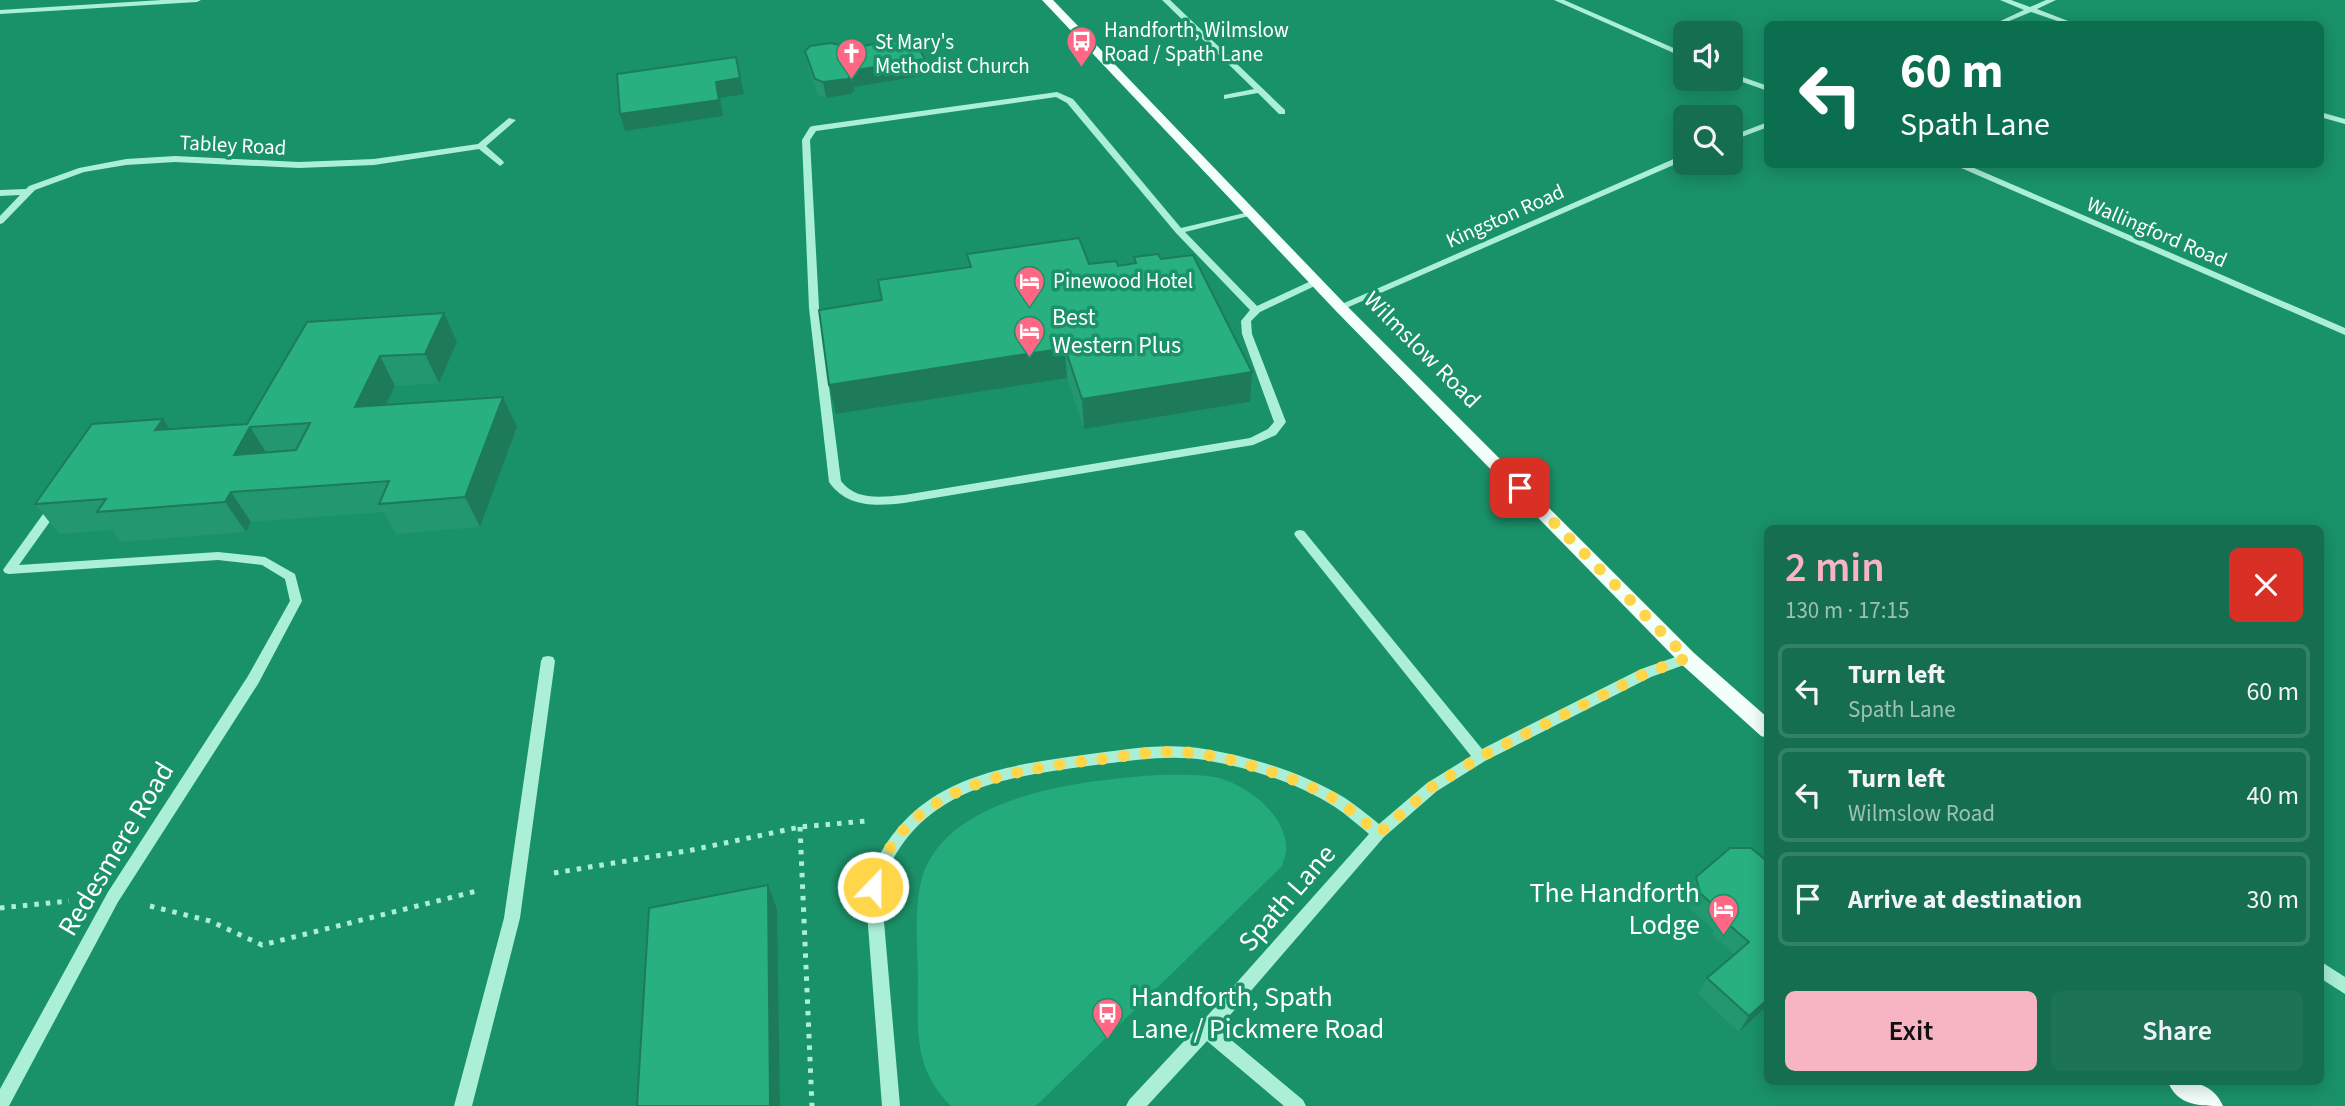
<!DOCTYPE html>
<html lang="en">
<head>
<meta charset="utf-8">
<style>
  body { margin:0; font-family:"Source Sans 3",sans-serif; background:#1d7356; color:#f1f3f6; height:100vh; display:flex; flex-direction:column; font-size:26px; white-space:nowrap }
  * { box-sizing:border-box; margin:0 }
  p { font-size:23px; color:#9dc0b7 }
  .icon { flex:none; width:38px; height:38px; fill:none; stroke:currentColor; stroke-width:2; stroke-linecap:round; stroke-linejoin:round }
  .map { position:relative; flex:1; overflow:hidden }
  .drawer { position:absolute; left:1764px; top:525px; width:560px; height:560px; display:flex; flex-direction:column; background:#146e4f; border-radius:10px; box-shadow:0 4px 18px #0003 }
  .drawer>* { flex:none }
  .banner { position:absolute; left:1764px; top:21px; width:560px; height:147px; border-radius:10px; box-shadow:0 4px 18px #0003; background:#0b6e4f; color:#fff; overflow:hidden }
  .buttons { position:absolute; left:1673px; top:21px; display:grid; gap:14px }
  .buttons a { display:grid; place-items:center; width:70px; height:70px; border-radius:10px; background:#146e4f; box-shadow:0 4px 18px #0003; font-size:35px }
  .pin { position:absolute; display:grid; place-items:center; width:60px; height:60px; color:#fff; margin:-30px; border-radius:14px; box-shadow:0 4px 10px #0006 }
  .me { position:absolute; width:77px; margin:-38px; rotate:22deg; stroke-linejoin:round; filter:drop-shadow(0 0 5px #0008) }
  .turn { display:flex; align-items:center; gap:24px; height:147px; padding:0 21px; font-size:32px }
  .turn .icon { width:91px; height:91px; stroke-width:2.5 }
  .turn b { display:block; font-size:49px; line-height:60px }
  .round { display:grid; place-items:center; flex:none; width:74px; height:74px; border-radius:10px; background:#1d7356 }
  .summary { display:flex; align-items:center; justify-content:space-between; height:119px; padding:0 21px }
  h1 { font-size:42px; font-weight:600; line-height:52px; color:#f7b4c3 }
  .primary-button { display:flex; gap:14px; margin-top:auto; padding:14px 21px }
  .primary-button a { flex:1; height:80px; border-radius:10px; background:#f7b4c3; color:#111; font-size:28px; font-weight:600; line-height:80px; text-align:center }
  .primary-button a+a { background:#1d7356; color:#f1f3f6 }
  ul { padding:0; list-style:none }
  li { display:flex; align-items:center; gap:21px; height:94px; margin:0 14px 10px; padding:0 7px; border:4px solid #338166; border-radius:10px }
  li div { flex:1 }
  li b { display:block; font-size:26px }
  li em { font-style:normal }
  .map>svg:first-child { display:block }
  .green { fill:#23ab7b }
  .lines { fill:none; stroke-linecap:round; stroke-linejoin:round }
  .path { stroke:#aaefd6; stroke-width:5; stroke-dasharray:4.5 7; stroke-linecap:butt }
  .minor { fill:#aaefd6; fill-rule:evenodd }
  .major { fill:#f2fffb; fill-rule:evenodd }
  .wall { fill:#23976f }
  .shaded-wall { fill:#1d7b5a }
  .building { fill:#29b081; stroke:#1d7b5a; stroke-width:2; fill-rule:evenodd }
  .route { stroke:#ffd54a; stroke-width:12; stroke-dasharray:0 21.6 }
  .labels { text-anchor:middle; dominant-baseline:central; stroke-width:7; stroke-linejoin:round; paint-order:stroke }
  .far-poi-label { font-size:21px; fill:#fff; stroke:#1a9269; text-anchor:start }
  .far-street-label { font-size:21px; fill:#fff; stroke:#1a9269 }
  .poi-label { font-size:24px; fill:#fff; stroke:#1a9269; text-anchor:start }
  .street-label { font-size:24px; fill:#fff; stroke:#1a9269 }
  .near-street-label { font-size:28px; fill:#fff; stroke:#1a9269 }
  .near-poi-label { font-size:28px; fill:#fff; stroke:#1a9269; text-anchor:end }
</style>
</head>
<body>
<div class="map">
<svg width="2345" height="1106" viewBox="0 0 2345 1106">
  <rect width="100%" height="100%" fill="#1a9269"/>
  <path class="green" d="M1159,775C1177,775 1196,774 1214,777C1245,783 1288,815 1286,850C1286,855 1283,861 1282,866L1039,1103L1035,1106H951C913,1068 918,1031 918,982C918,951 914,917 920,886C938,795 1083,780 1159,775Z"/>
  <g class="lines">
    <path class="path" d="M800,827L812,1106
      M554,873L692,850L800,827L866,821
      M150,906L210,921L262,945L477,891
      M0,908L69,901"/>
    <path class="minor" d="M162,0H201L197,2L0,14V10Z
      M1162,0H1170L1285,110V114H1279L1258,93L1224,99V95L1254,89Z
      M1554,0H1564L1685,53V58Z
      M2000,0H2011L2030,7L2046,0H2056L2037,9L2076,24H2066L2031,12L2002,24H1994L2024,10Z
      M1731,73L1768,86V91L1731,78Z
      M1057,92L1073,99L1181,228L1253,211V215L1185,232L1257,306L1313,280H1319V284L1260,312L1251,321L1252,334L1286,422L1276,435L1253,445L904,503C876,506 847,508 829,482L809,308L802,140L810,127L813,126ZM1056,97L1067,103L1176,233L1250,310L1241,321L1242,334L1274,422L1268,429L1250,438L904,495C881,497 856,501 841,481L819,308L810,140L816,131Z
      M2320,112L2345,119V124L2320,117Z
      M509,118L516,120L486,146L503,161L504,163L500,166L479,149L374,165L299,168L175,162L126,165L84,172L35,190L3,223L0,224V216L20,195L0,196V190L26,189L29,186L79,168L126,159L175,156L299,162L374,159L478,144Z
      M1768,122V127L1731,141V136Z
      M1685,154V160L1344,309L1340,310L1335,307Z
      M1952,164H1965L2345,328V335Z
      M55,502L61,506L19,565L218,552L265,557L295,574L302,601L258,684L118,902L9,1106H0V1089L108,892L248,676L290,601L285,579L262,565L218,560L9,574L5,573L3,570L5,567L51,503Z
      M1300,530L1304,531L1482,749L1641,669L1687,653L1692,654L1694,658L1692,662L1651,677L1485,761L1437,791L1384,837L1218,1029L1303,1100L1306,1106H1284L1207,1041L1147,1106H1126L1129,1100L1200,1024L1369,834C1358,825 1347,815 1335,807C1298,783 1250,768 1205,760C1167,754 1127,761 1088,766C999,778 915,790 881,887L900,1106H882L865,887C903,783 985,768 1083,755C1123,750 1164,742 1205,749C1252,757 1304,773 1345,798C1357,806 1368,815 1379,824L1427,783L1471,756L1296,537L1294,534L1296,531Z
      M548,656L553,657L555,661L520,918L472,1106H454L504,918L541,661L543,657Z
      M2320,961L2345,977V994L2320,978Z"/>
    <path class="major" d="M1042,0H1053L1345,304L1694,653L1768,718V738L1761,736L1680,663L1335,310Z
      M2168,1082C2190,1080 2213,1082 2223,1106C2200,1106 2178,1106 2168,1082Z"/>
  </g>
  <path class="wall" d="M843,49L927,75L854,87L855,90L851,94L826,98L818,95L808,66L805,51Z
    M967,254L1118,266L1134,264V257L1161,259L1250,402L1084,429L1067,378L836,414L881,300L878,280L968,267Z
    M444,313L457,342L439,383L395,386L386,405L517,427L480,527L396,534L383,512L251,522L246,532L121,542L112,530L59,534L35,504L163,419L169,429L247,424Z
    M1730,848L1768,1005L1739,1032L1698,994L1707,978L1734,955L1712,934L1714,930L1691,910L1688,894L1696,877Z"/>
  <path class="shaded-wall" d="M736,57L744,94L720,98L723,116L625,131L620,114L716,82Z
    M925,59L927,75L854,87L855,90L851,94L826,98L823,82L850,71Z
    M444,313L457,342L439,383L425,354Z
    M1065,348L1067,378L836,414L829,385Z
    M380,356L395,386L371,437L355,407Z
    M1252,372L1250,402L1084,429L1082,399Z
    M503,397L517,427L480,527L465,497Z
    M163,419L183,449L155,430Z
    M250,427L269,457L234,455Z
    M231,492L251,522L246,532L225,502Z
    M768,885L777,909L780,1106H770Z
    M1768,999V1005L1739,1032L1749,1016Z"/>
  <path class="building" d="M913,38L925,59L850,71L852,75L848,79L823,82L815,79L805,51L810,46L830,43L841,45L843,49Z
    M736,57L740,78L716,82L719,100L620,114L617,74Z
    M1079,238L1089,264L1116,261L1118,266L1136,263L1134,257L1158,254L1161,259L1193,255L1252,372L1082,399L1065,348L829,385L819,310L882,300L878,280L971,267L967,254Z
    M444,313L425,354L380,356L355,407L503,397L465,497L379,504L389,481L231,492L225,502L97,512L106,499L35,504L92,424L163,419L155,430L247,424L307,322ZM310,423L296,450L234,455L250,427Z
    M1730,848H1751L1768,862V999L1749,1016L1707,978L1749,942L1721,918L1724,915L1700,893L1696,877Z
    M768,885L770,1106H637L649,908Z"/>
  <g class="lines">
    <path class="route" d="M873,887C901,785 1012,770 1102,759C1137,754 1172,748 1207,755C1243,761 1301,780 1333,798C1349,807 1364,822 1379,833L1432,787L1480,757L1646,673L1687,658L1520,488"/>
  </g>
  <defs>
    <symbol id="bus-pin" viewBox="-11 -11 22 30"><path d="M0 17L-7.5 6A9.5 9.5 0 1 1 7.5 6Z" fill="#ff6885" stroke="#1a9269"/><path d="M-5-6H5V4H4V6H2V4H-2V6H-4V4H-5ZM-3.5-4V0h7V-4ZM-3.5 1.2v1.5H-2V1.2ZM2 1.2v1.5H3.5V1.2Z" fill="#fff"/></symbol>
    <symbol id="church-pin" viewBox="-11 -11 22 30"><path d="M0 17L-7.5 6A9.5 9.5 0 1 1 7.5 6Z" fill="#ff6885" stroke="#1a9269"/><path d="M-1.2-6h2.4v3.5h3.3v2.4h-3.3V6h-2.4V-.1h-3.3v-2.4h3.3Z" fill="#fff"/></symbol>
    <symbol id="hotel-pin" viewBox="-11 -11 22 30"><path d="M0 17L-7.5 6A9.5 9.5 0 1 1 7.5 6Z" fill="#ff6885" stroke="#1a9269"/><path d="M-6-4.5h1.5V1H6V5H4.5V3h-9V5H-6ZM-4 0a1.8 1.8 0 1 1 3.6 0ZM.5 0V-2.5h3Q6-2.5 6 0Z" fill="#fff"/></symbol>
  </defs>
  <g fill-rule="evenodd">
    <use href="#bus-pin" x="1064" y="24" width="35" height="47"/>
    <use href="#church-pin" x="834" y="36" width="35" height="47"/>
    <use href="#hotel-pin" x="1012" y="264" width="35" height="47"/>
    <use href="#hotel-pin" x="1012" y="314" width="35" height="47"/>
    <use href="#hotel-pin" x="1706" y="892" width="35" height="47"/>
    <use href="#bus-pin" x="1090" y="996" width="35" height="47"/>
  </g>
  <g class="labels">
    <g class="far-poi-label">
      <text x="1104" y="30">Handforth, Wilmslow<tspan x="1104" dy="24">Road / Spath Lane</tspan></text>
      <text x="875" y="42">St Mary's<tspan x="875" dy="24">Methodist Church</tspan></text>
      <text x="1053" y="281">Pinewood Hotel</text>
    </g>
    <g class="far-street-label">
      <text transform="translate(233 145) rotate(3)">Tabley Road</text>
      <text transform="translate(1505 216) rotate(-24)">Kingston Road</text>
      <text transform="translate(2157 232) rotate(23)">Wallingford Road</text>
    </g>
    <g class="poi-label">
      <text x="1052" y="317">Best<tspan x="1052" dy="28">Western Plus</tspan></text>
    </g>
    <g class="street-label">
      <text transform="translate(1422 350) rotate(45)">Wilmslow Road</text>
    </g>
    <g class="near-street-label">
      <text transform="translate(116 849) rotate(-59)">Redesmere Road</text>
      <text transform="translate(1287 898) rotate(-49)">Spath Lane</text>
    </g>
    <g class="near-poi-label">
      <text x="1700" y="893">The Handforth<tspan x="1700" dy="32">Lodge</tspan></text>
      <text x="1131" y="997" text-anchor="start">Handforth, Spath<tspan x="1131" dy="32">Lane / Pickmere Road</tspan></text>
    </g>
  </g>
</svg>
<div class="buttons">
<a><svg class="icon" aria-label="sound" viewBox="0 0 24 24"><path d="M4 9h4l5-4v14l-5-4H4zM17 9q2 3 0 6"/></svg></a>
<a><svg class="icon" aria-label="search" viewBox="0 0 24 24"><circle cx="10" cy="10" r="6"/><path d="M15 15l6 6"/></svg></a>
</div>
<div class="pin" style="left:1520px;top:488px;background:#d93025"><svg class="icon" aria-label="arrive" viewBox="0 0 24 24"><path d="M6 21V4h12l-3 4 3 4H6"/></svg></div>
<svg class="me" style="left:873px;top:887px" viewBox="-20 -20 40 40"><circle r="17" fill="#ffd54a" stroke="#fff" stroke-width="3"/><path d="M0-11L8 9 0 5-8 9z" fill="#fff"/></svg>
<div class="banner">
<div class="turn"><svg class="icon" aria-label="left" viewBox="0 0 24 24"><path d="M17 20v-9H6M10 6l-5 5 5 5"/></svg><div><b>60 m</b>Spath Lane</div></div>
</div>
<section class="drawer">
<div class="summary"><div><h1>2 min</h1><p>130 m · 17:15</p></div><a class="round" style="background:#d93025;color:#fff"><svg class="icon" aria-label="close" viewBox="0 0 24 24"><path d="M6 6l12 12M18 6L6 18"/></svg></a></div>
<ul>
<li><svg class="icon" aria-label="left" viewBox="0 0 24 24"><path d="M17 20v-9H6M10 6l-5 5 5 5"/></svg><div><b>Turn left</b><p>Spath Lane</p></div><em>60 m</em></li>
<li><svg class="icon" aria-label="left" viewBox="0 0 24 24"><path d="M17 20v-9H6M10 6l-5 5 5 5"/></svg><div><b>Turn left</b><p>Wilmslow Road</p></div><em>40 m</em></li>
<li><svg class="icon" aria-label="arrive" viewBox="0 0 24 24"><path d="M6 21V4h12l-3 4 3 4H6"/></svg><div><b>Arrive at destination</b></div><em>30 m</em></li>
</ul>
<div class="primary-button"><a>Exit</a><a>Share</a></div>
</section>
</div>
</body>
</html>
